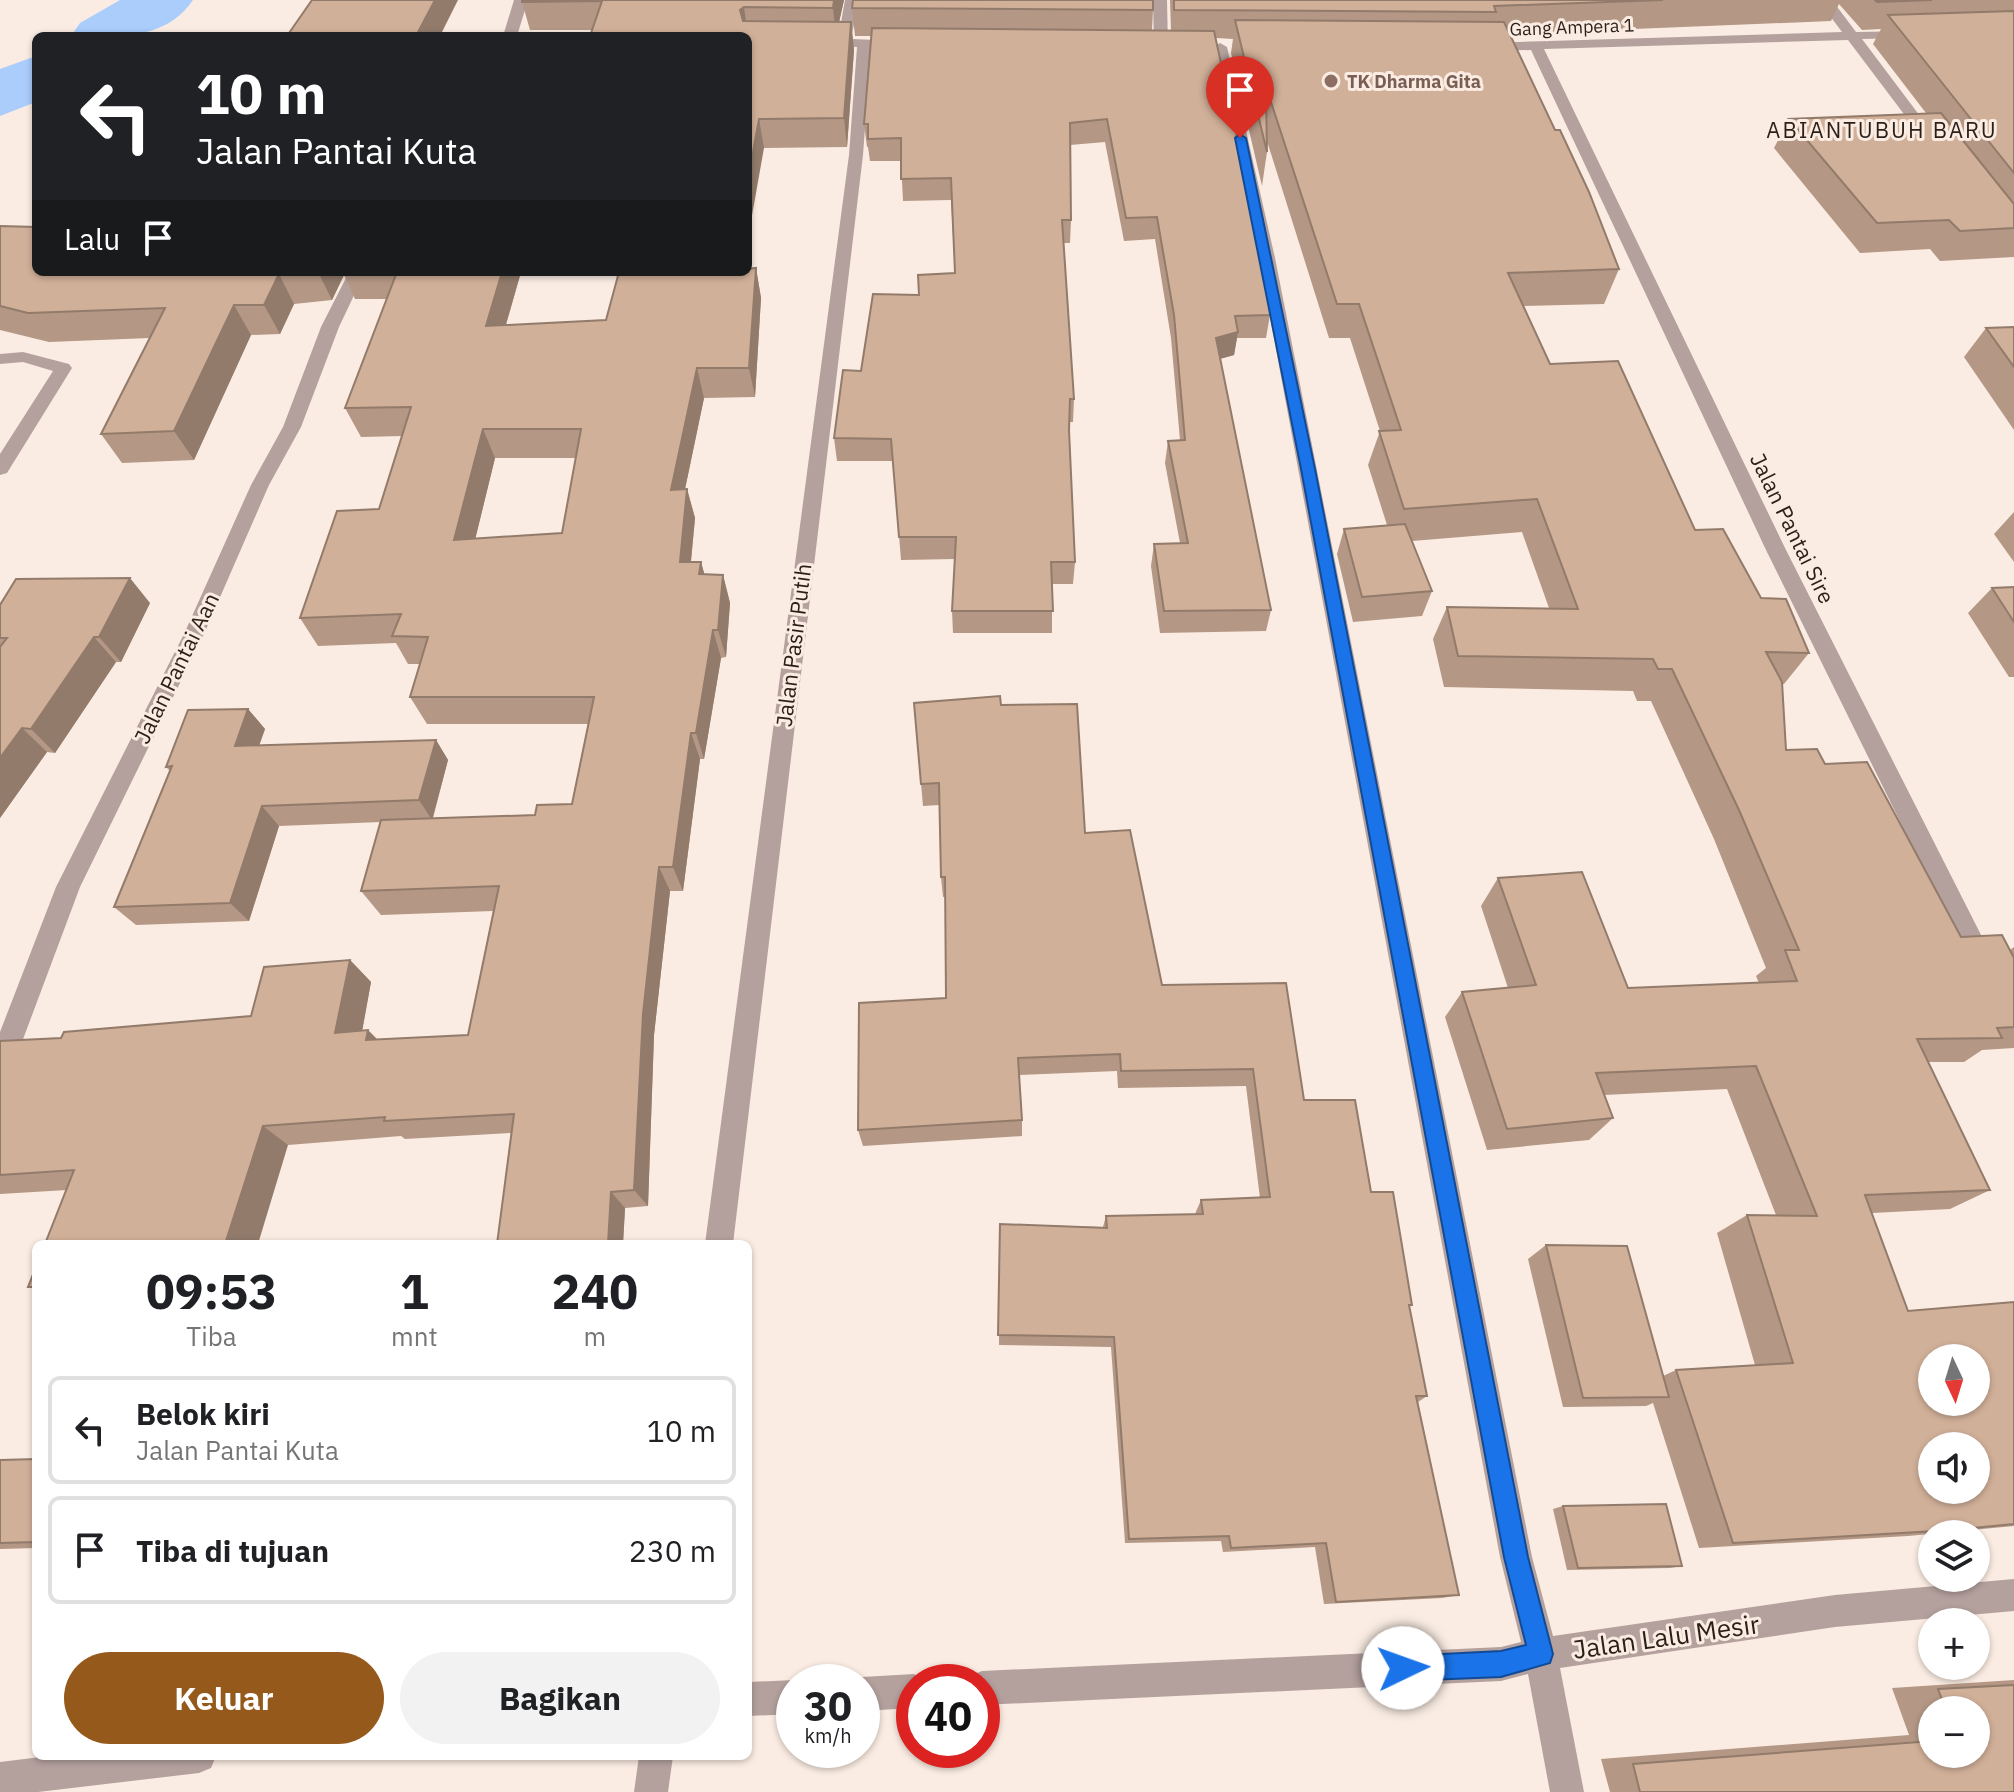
<!DOCTYPE html>
<html lang="id">
<head>
<meta charset="utf-8">
<style>
  body { margin:0; font-family:"IBM Plex Sans",sans-serif; background:#f2f2f2; color:#202124; height:100vh; display:flex; flex-direction:column; font-size:30px; white-space:nowrap }
  * { box-sizing:border-box; margin:0 }
  p { font-size:26px; color:#757577 }
  .icon { flex:none; width:44px; height:44px; fill:none; stroke:currentColor; stroke-width:2; stroke-linecap:round; stroke-linejoin:round }
  .map { position:relative; flex:1; overflow:hidden }
  .side { position:absolute; left:32px; top:1240px; width:720px; height:520px; display:flex; flex-direction:column; background:#fff; border-radius:12px; box-shadow:0 2px 6px #0004 }
  .side>* { flex:none }
  .hud { position:absolute; left:32px; top:32px; width:720px; height:244px; border-radius:12px; box-shadow:0 2px 6px #0004; background:#202124; color:#fff; overflow:hidden }
  .needle { width:52px; rotate:176deg }
  .tools { position:absolute; left:1918px; top:1344px; display:grid; gap:16px }
  .tools a { display:grid; place-items:center; width:72px; height:72px; border-radius:50%; background:#fff; box-shadow:0 2px 6px #0004; font-size:40px }
  .speed { position:absolute; left:776px; top:1664px; display:flex; gap:16px; font-size:40px; font-weight:700; text-align:center }
  .speed>* { display:grid; place-content:center; width:104px; height:104px; border-radius:50%; background:#fff; box-shadow:0 2px 6px #0004; line-height:1 }
  .speed small { font-size:20px; font-weight:400 }
  .speed .limit { border:12px solid #d22; background:#fff; color:#111 }
  .pin { position:absolute; display:grid; place-items:center; width:68px; height:68px; color:#fff; margin:-82px -34px; border-radius:50% 50% 50% 0; rotate:-45deg; box-shadow:0 0 8px #0007 }
  .pin .icon { rotate:45deg }
  .me { position:absolute; width:88px; margin:-44px; rotate:87deg; stroke-linejoin:round; filter:drop-shadow(0 0 6px #0008) }
  .turn { display:flex; align-items:center; gap:28px; height:168px; padding:0 32px; font-size:36px }
  .turn .icon { width:104px; height:104px; stroke-width:2.5 }
  .turn b { display:block; font-size:56px; line-height:68px }
  .then { display:flex; align-items:center; height:76px; padding:0 32px; background:#0003; gap:16px; font-size:30px }
  .eta { display:flex; justify-content:space-evenly; align-items:center; height:136px; text-align:center }
  .eta b { font-size:48px; font-weight:700; line-height:56px }
  .cta { display:flex; gap:16px; margin-top:auto; padding:16px 32px }
  .cta a { flex:1; height:92px; border-radius:48px; background:#95591b; color:#fff; font-size:32px; font-weight:700; line-height:92px; text-align:center }
  .cta a+a { background:#f2f2f2; color:#202124 }
  ul { padding:0; list-style:none }
  li { display:flex; align-items:center; gap:24px; height:108px; margin:0 16px 12px; padding:0 16px; border:4px solid #e0e0e0; border-radius:12px }
  li div { flex:1 }
  li b { display:block; font-size:30px }
  li em { font-style:normal }
  .map>svg:first-child { display:block }
  .lines { fill:none; stroke-linecap:round; stroke-linejoin:round }
  .river { fill:#aacdfc; fill-rule:evenodd }
  .minor { fill:#b4a19e; fill-rule:evenodd }
  .wall { fill:#b49784; fill-rule:evenodd }
  .shaded-wall { fill:#927b6b }
  .building { fill:#d1b099; stroke:#927b6b; stroke-width:2; fill-rule:evenodd }
  .route { fill:#1a73e8; stroke:#114b97; stroke-width:2 }
  .education-dot { fill:#8d6e63; stroke:#faece2; stroke-width:3 }
  .labels { text-anchor:middle; dominant-baseline:central; stroke-width:6; stroke-linejoin:round; paint-order:stroke }
  .far-street-label { font-size:18px; fill:#2c1f17; stroke:#faece2 }
  .far-education-label { font-size:18px; font-weight:bold; fill:#785e54; stroke:#faece2; text-anchor:start }
  .far-quarter-label { font-size:22px; letter-spacing:2px; fill:#2c1f17; stroke:#faece2 }
  .street-label { font-size:22px; fill:#2c1f17; stroke:#faece2 }
  .near-street-label { font-size:26px; fill:#2c1f17; stroke:#faece2 }
</style>
</head>
<body>
<div class="map">
<svg width="2014" height="1792" viewBox="0 0 2014 1792">
  <rect width="100%" height="100%" fill="#faece2"/>
  <g class="lines">
    <path class="river" d="M120,0H193C164,42 117,36 71,36L80,23Z
      M36,56V102L0,116V69Z"/>
    <path class="minor" d="M514,0H528L517,36H503Z
      M845,0H859L851,39L904,41L911,45L904,49L871,48L863,155L733,1244H705L849,155L857,47L821,46L814,42L821,38L838,39Z
      M1153,0H1167L1168,46L1161,50L1154,46Z
      M1818,0H1832L1856,32L1913,31L1915,34L1908,38L1862,39L1935,136V142H1925L1848,40L1544,49L1786,550L2014,1000V1038L2005,1034L1766,550L1531,50L1485,51L1478,47L1485,43L1842,32Z
      M1220,43L1227,47L1275,258L1532,1557L1553,1636L1835,1595L2014,1579V1611L1835,1627L1560,1668L1584,1792H1550L1528,1674L1501,1681L982,1705V1682H968L970,1676L982,1671L1501,1647L1521,1642L1500,1557L1259,258L1213,47Z
      M349,272H365L339,327L301,427L269,485L204,634L80,887L13,1066L9,1074L0,1078V1032L56,887L184,634L251,485L283,427L321,327Z
      M23,352L69,364L72,368L7,473L0,475V454L53,371L23,362L0,364V354Z
      M914,1674L927,1682H914V1708L862,1711V1682H850L862,1677Z
      M794,1680L799,1682H794V1714L748,1716V1682Z
      M49,1756H216L211,1768L199,1773L38,1792H0V1762Z
      M639,1756H673L668,1792H634Z"/>
  </g>
  <path class="wall" d="M844,0L839,22H851L854,50L847,147L764,148L592,30H530L522,2Z
    M1170,0H2014V257L1940,261L1930,249L1860,253L1774,148L1789,119L1926,113L1873,44L1881,29L1862,30L1839,4L1831,21L1510,34L1619,269L1604,304L1523,306L1550,364L1695,530L1761,598L1809,653L1784,684H1782L1786,750L1825,764L1961,937L2010,950L2014,947V1048L1982,1050L1964,1062H1928L1990,1190L1950,1209L1872,1213L1908,1311L2014,1302V1526L1908,1536L1699,1548L1653,1403L1646,1406L1563,1407L1528,1259L1546,1245L1663,1376L1676,1370L1755,1365L1717,1233L1747,1215H1776L1727,1089L1604,1095L1613,1118L1589,1140L1487,1150L1445,1017L1462,992L1508,988L1481,906L1498,878L1628,988L1759,983L1756,976L1766,968L1714,839L1651,701H1637L1633,691L1444,687L1433,639L1447,607L1549,608L1522,532L1412,541L1432,591L1422,616L1353,622L1337,554L1344,529L1387,525L1368,465L1380,431L1350,338H1329L1267,141V152L1262,186L1231,53L1233,39L1216,38L1270,315L1266,338H1237L1234,355L1220,359L1271,610L1266,631L1160,633L1151,566L1154,544L1180,543L1165,463L1168,441L1180,440L1171,338L1155,239L1124,241L1105,142L1070,145L1071,220L1070,243H1063L1074,399L1073,422H1069L1075,562L1073,584H1052V633H953L952,611L955,559L901,560L893,461H837L834,438L861,371L919,295L955,273L951,200L903,201L901,161H870L868,147H867L864,124L871,36H855L852,8L1153,10L1152,30L1171,31Z
    M0,226L36,272H521L506,325L606,320L756,268L761,298L755,397L704,398L685,489H687L695,518L691,562H701L704,574L723,575L730,603L726,657L721,658L704,759H700L683,891H670L654,1035L648,1206L625,1208L623,1244H497L511,1133L405,1139L401,1136L288,1145L67,1190L0,1194V1041L61,1038L251,1016L350,960L371,982L362,1031L377,1040L468,1035L493,911L381,915L361,891L381,822L279,826L249,921L136,925L114,907L170,771L166,767L248,709L265,729L259,745L436,740L448,760L433,818L535,815L572,804L588,724H427L410,697L420,664H408L396,643L318,646L300,618L379,509L402,436L361,437L345,408L387,299H355L344,275L332,300L294,304L280,334L251,335L194,460L122,463L101,434L150,338L49,342L0,330ZM495,458H576L562,533L475,539Z
    M2014,327V430L1964,357L1986,328Z
    M2014,512V562L1994,534Z
    M2014,587V677H2009L1968,613L1992,588Z
    M150,603L121,662H116L55,753L47,752L0,818V605Z
    M914,703L1001,705L1085,833L1162,985L1304,1100L1371,1192L1412,1305L1409,1307L1427,1396L1418,1402L1459,1595L1442,1598L1324,1604L1315,1547L1223,1552L1221,1541L1125,1543L1111,1347L999,1345L1000,1224L1103,1227L1106,1216L1195,1214L1201,1200L1260,1198L1246,1086L1118,1088L1117,1071L1019,1075L1022,1120V1136L863,1146L858,1130L946,998L945,897H943L941,877L939,805L923,806Z
    M36,1459V1548L0,1549V1460Z
    M1563,1506L1682,1566L1670,1568L1567,1570L1553,1509Z
    M2014,1680V1792H1610L1601,1759L1909,1735L1892,1688ZM1932,1710H1976V1754H1932Z"/>
  <path class="shaded-wall" d="M435,0H458L440,36H416Z
    M834,0H844L836,36L833,8Z
    M744,7L748,35L740,10Z
    M851,22L854,50L847,147L844,118Z
    M759,119L764,148L748,238V180Z
    M756,268L761,298L755,397L749,368Z
    M318,272H342L344,275L332,300Z
    M502,272H521L497,355L486,326Z
    M279,274L294,304L280,334L264,305Z
    M234,305L251,335L194,460L174,431Z
    M1238,332L1234,355L1212,361L1216,338Z
    M697,368L704,398L679,518L671,490Z
    M483,429L495,458L468,569L454,540Z
    M687,489L695,518L688,590L680,562Z
    M701,562L709,590L699,574Z
    M723,575L730,603L726,657L718,630Z
    M130,578L150,603L121,662L99,637Z
    M713,630L721,658L704,759L696,733Z
    M94,637L116,662L55,753L31,729Z
    M248,709L265,729L252,766L235,746Z
    M22,728L47,752L0,818V758Z
    M691,733L700,759L683,891L673,867Z
    M436,740L448,760L432,820L419,800Z
    M262,806L279,826L249,921L230,903Z
    M659,867L670,891L654,1035L648,1206L634,1190L643,1014Z
    M350,960L371,982L358,1054L335,1033Z
    M368,1030L389,1051L366,1040Z
    M263,1126L288,1145L258,1244H225Z
    M611,1192L625,1208L623,1244H608Z"/>
  <path class="building" d="M312,0H435L416,36H287Z
    M522,0H834L833,8L744,7L740,10L743,21L851,22L844,118L759,119L748,180V36H590L602,1L522,2Z
    M853,0H1153V10L852,8Z
    M1174,0H1663L1494,6L1496,12L1174,10Z
    M1875,0H1932L1877,2Z
    M2014,11V173L1888,15Z
    M1235,20L1504,22L1555,130H1560L1589,192L1619,269L1508,273L1550,364L1618,361L1695,530L1723,529L1761,598L1786,599L1809,653L1766,652L1782,682L1786,750L1817,749L1825,764L1867,762L1961,937L2002,935L2014,958V1027L1997,1028L2002,1038L1917,1039L1990,1190L1865,1195L1908,1311L2014,1302V1524L1952,1530L1733,1543L1676,1370L1793,1363L1747,1215L1817,1216L1756,1066L1596,1073L1613,1118L1507,1129L1462,992L1536,985L1498,878L1582,872L1628,988L1797,981L1785,950H1799L1739,810L1672,669H1658L1653,659L1458,656L1447,607L1578,609L1537,499L1404,509L1379,431L1401,430L1359,304H1337L1269,96L1266,97L1267,152ZM1932,1358H1976V1402H1932ZM1932,1446H1976V1490H1932Z
    M872,28L1214,31L1269,284L1270,315L1235,316L1238,332L1216,338L1271,610L1164,611L1154,544L1188,543L1168,441L1185,440L1174,315L1157,217L1126,218L1107,119L1070,123L1071,220H1062L1074,399H1070L1069,430L1075,562H1051L1053,611H952L956,537H899L891,439L834,438L843,370L861,371L873,294L919,295L918,275L955,273L951,178L901,179V138L868,139V124H864Z
    M1941,113L2014,204V228L1960,231L1949,220L1877,223L1789,119Z
    M0,226L36,227V272H301L279,274L264,305H234L174,431L101,434L165,308L28,313L0,306Z
    M756,268L749,368H697L671,490L687,489L680,562H701L699,574L723,575L718,630H713L696,733H691L673,867H659L643,1014L634,1190L611,1192L608,1244H497L514,1114L384,1121L385,1117L263,1126L225,1244H45L74,1170L0,1175V1041L61,1038L64,1032L251,1016L264,967L350,960L335,1033L368,1030L366,1040L468,1035L499,886L361,891L381,820L535,815L537,805L572,804L594,697H410L428,637L392,636L401,614L300,618L337,511L379,509L411,407L345,408L397,272H502L486,326L606,320L619,272H748V269ZM483,429H581L562,533L454,540Z
    M2014,327V367L1986,328Z
    M1405,524L1432,591L1362,597L1344,529Z
    M130,578L99,637H94L31,729L22,728L0,758V647L7,638H0V605L16,579Z
    M2014,587V622L1992,588Z
    M1000,696L1001,705L1077,704L1085,833L1130,830L1162,985L1286,983L1304,1100H1355L1371,1192H1393L1412,1305H1409L1427,1396H1416L1459,1595L1336,1602L1326,1543L1231,1548L1229,1536L1129,1539L1114,1337L998,1335L1000,1224L1107,1228L1106,1216L1203,1214L1201,1200L1270,1197L1253,1069L1121,1071L1120,1054L1018,1058L1022,1120L858,1130L859,1003L946,998L945,877H941L939,783L921,784L914,703Z
    M248,709L235,746L436,740L419,800L262,806L230,903L114,907L172,766L166,767L188,710Z
    M1546,1245L1627,1246L1669,1397L1583,1398Z
    M36,1267V1287H28Z
    M36,1459V1542L0,1543V1460Z
    M1666,1504L1682,1566L1578,1568L1563,1506Z
    M2014,1685V1792H1640L1633,1764L1932,1741V1754H1976V1710H1946L1938,1689Z"/>
  <path class="route" d="M1240,134L1246,138L1315,469L1528,1557L1553,1654L1550,1663L1501,1677L1403,1681L1394,1677L1391,1668L1394,1659L1403,1656L1501,1651L1526,1645L1504,1557L1301,469L1235,138Z"/>
  <circle class="education-dot" cx="1331" cy="81" r="8"/>
  <g class="labels">
    <g class="far-street-label">
      <text transform="translate(1572 27) rotate(-2)">Gang Ampera 1</text>
    </g>
    <g class="far-education-label">
      <text x="1347" y="81">TK Dharma Gita</text>
    </g>
    <g class="far-quarter-label">
      <text x="1882" y="129">ABIANTUBUH BARU</text>
    </g>
    <g class="street-label">
      <text transform="translate(1793 528) rotate(64)">Jalan Pantai Sire</text>
      <text transform="translate(793 645) rotate(-83)">Jalan Pasir Putih</text>
      <text transform="translate(176 668) rotate(-64)">Jalan Pantai Aan</text>
    </g>
    <g class="near-street-label">
      <text transform="translate(1666 1636) rotate(-8)">Jalan Lalu Mesir</text>
    </g>
  </g>
</svg>
<div class="tools">
<a><svg class="needle" viewBox="-14 -14 28 28"><path d="M0-13l5 13h-10z" fill="#e53935"/><path d="M0 13l5-13h-10z" fill="#757577"/></svg></a>
<a><svg class="icon" aria-label="sound" viewBox="0 0 24 24"><path d="M4 9h4l5-4v14l-5-4H4zM17 9q2 3 0 6"/></svg></a>
<a><svg class="icon" aria-label="layers" viewBox="0 0 24 24"><path d="M12 4l9 5-9 5-9-5zM3 14l9 5 9-5"/></svg></a>
<a>+</a>
<a>−</a>
</div>
<div class="speed"><div>30<small>km/h</small></div><div class="limit">40</div></div>
<div class="pin" style="left:1240px;top:138px;background:#d93025"><svg class="icon" aria-label="arrive" viewBox="0 0 24 24"><path d="M6 21V4h12l-3 4 3 4H6"/></svg></div>
<svg class="me" style="left:1403px;top:1668px" viewBox="-20 -20 40 40"><circle r="19" fill="#fff"/><path d="M0-13L10 11 0 6-10 11z" fill="#1a73e8"/></svg>
<div class="hud">
<div class="turn"><svg class="icon" aria-label="left" viewBox="0 0 24 24"><path d="M17 20v-9H6M10 6l-5 5 5 5"/></svg><div><b>10 m</b>Jalan Pantai Kuta</div></div>
<div class="then">Lalu<svg class="icon" aria-label="arrive" viewBox="0 0 24 24"><path d="M6 21V4h12l-3 4 3 4H6"/></svg></div>
</div>
<section class="side">
<div class="eta">
<div><b>09:53</b><p>Tiba</p></div>
<div><b>1</b><p>mnt</p></div>
<div><b>240</b><p>m</p></div>
</div>
<ul>
<li><svg class="icon" aria-label="left" viewBox="0 0 24 24"><path d="M17 20v-9H6M10 6l-5 5 5 5"/></svg><div><b>Belok kiri</b><p>Jalan Pantai Kuta</p></div><em>10 m</em></li>
<li><svg class="icon" aria-label="arrive" viewBox="0 0 24 24"><path d="M6 21V4h12l-3 4 3 4H6"/></svg><div><b>Tiba di tujuan</b></div><em>230 m</em></li>
</ul>
<div class="cta"><a>Keluar</a><a>Bagikan</a></div>
</section>
</div>
</body>
</html>
